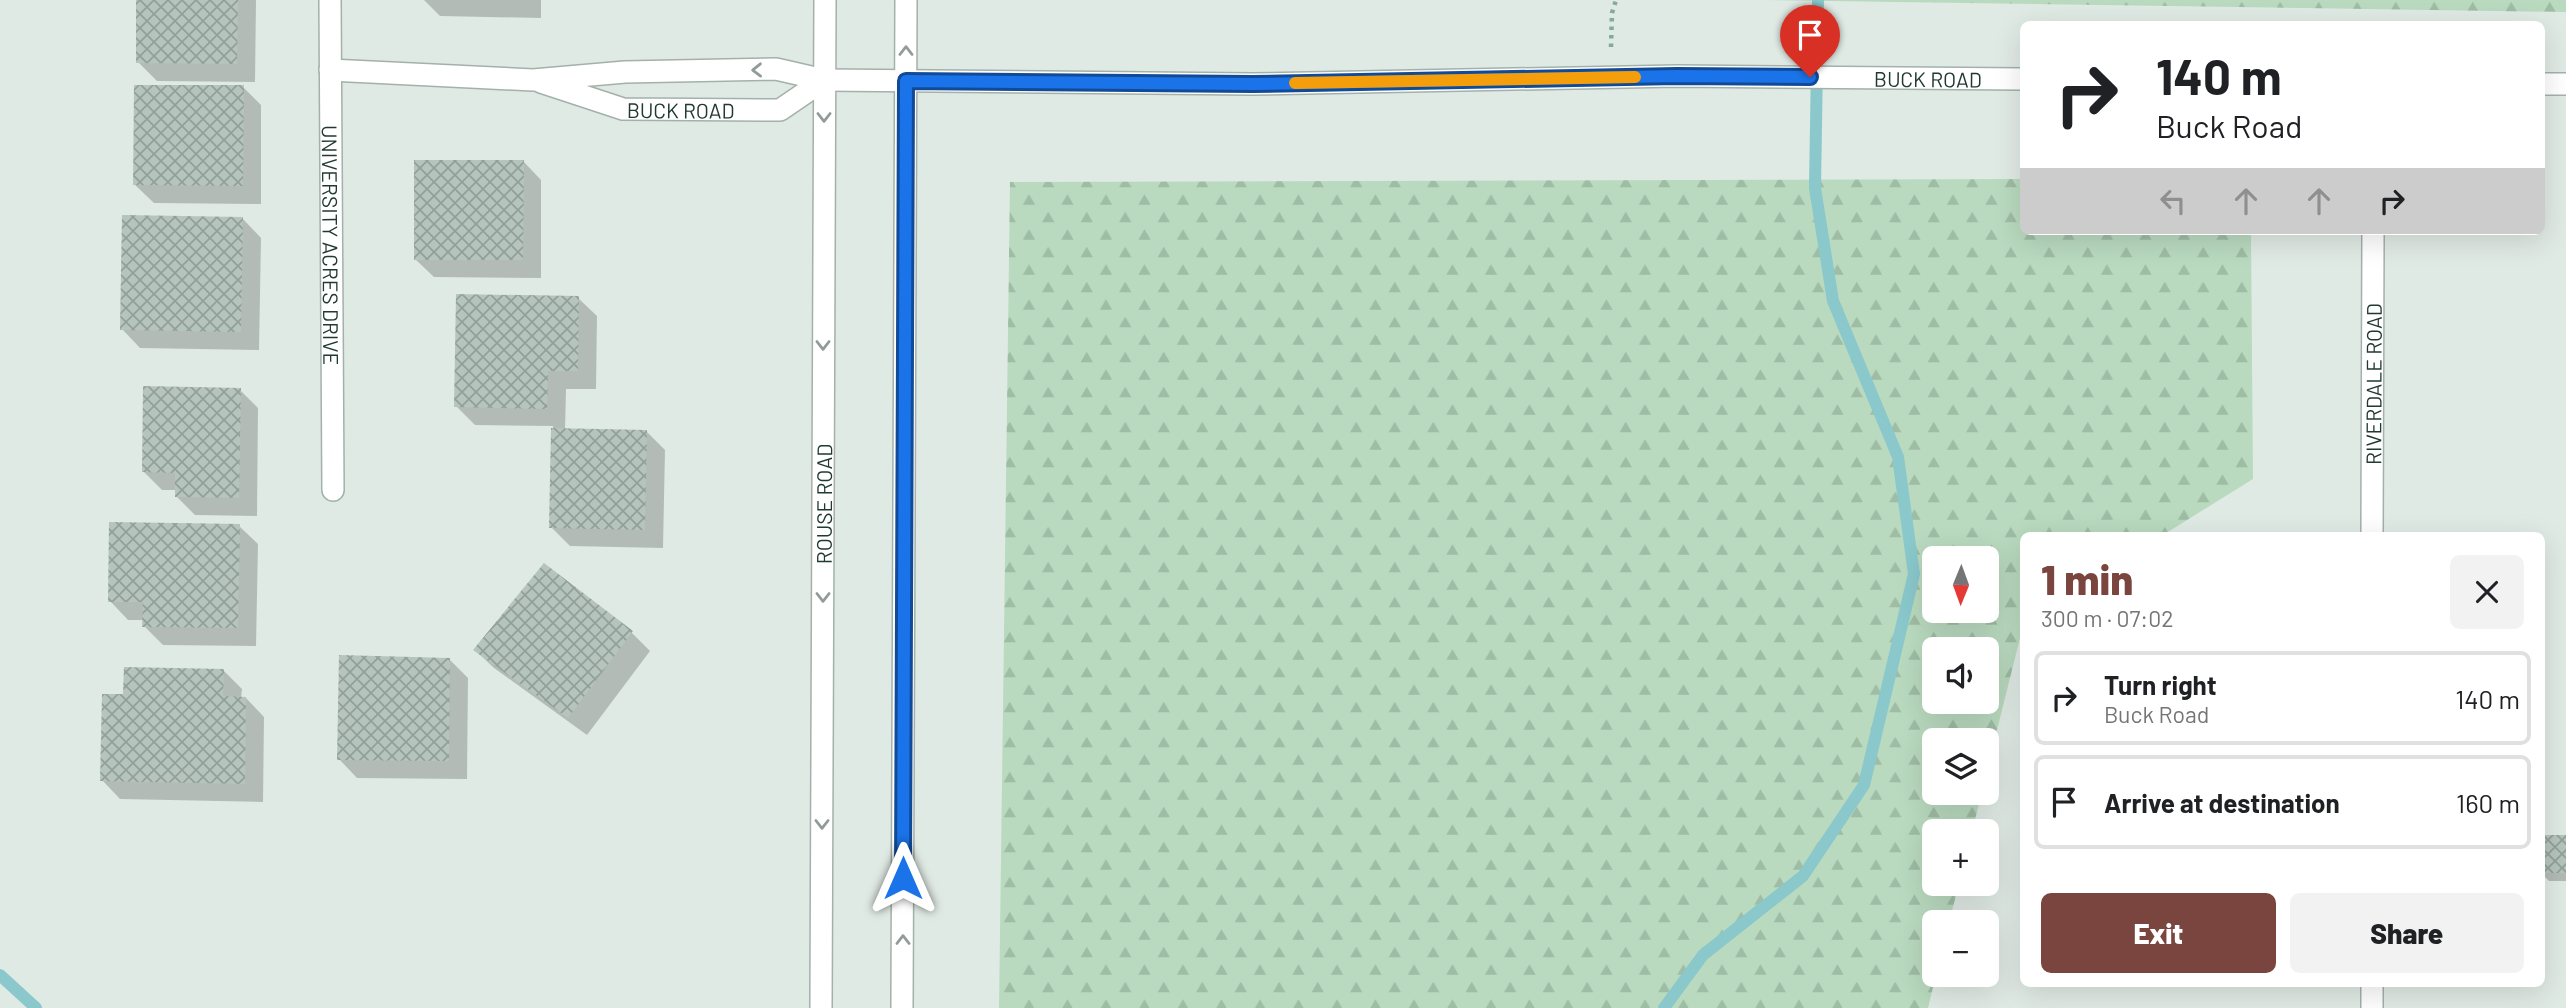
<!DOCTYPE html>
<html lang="en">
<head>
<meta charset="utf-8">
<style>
  body { margin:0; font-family:Barlow,sans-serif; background:#f2f2f2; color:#202124; height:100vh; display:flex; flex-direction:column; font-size:26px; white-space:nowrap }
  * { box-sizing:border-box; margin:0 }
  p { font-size:23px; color:#757577 }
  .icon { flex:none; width:38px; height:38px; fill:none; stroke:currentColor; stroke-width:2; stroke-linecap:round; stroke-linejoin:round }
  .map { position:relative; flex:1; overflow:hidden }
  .panel { position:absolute; left:2020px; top:532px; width:525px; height:455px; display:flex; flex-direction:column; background:#fff; border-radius:10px; box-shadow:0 7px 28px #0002 }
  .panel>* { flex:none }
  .guide { position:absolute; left:2020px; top:21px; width:525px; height:214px; border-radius:10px; box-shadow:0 7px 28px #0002; background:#fff; color:#202124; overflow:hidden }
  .needle { width:46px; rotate:181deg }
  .tools { position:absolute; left:1922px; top:546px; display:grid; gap:14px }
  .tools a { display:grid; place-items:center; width:77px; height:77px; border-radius:10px; background:#fff; box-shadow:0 7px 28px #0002; font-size:35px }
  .pin { position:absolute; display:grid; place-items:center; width:60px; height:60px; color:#fff; margin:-72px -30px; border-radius:50% 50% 50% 0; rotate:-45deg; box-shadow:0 0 7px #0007 }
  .pin .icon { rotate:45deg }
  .me { position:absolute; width:77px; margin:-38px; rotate:0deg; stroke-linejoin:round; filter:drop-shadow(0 0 5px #0008) }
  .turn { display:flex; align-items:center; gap:24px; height:147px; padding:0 21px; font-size:32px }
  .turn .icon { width:91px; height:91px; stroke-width:2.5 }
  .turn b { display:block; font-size:49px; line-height:60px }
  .lanes { display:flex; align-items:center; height:66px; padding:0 21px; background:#0003; justify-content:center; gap:35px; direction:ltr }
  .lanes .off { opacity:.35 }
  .round { display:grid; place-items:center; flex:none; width:74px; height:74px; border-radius:10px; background:#f2f2f2 }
  .summary { display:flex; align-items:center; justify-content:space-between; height:119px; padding:0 21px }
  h1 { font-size:42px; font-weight:800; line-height:52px; color:#7a453e }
  .action { display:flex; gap:14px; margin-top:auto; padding:14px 21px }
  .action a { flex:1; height:80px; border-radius:10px; background:#7a453e; color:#fff; font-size:28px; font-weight:800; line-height:80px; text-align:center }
  .action a+a { background:#f2f2f2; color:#202124 }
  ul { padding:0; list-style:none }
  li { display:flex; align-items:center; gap:21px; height:94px; margin:0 14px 10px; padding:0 7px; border:4px solid #e0e0e0; border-radius:10px }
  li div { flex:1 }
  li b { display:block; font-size:26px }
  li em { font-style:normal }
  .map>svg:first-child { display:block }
  .forest { fill:url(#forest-firs); fill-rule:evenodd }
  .shadow { fill:#0003 }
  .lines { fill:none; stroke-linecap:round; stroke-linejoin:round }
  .stream { stroke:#8ac8cc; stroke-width:12 }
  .building { fill:url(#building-cross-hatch) }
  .minor-casing { stroke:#a3b1aa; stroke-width:24 }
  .tertiary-casing { stroke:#a3b1aa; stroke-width:24 }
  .path { stroke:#82ab9a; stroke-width:4.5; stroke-dasharray:3.5 5; stroke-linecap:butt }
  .minor { stroke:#fff; stroke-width:21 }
  .tertiary { stroke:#fff; stroke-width:21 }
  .oneway { stroke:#909c98 }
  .route-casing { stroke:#114b97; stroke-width:18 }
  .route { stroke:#1a73e8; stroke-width:12 }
  .slow { stroke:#f59e0b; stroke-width:12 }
  .labels { text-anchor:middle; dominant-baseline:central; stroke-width:7; stroke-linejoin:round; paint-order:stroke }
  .street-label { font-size:21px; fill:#213930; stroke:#f0f7f2 }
</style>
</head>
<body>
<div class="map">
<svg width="2566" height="1008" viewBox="0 0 2566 1008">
  <defs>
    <pattern id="forest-firs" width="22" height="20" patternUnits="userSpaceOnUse" patternTransform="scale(1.75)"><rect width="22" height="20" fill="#b9dabf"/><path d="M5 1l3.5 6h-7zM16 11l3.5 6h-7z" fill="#9fbca4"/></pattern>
    <pattern id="building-cross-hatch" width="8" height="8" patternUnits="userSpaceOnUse" patternTransform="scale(1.75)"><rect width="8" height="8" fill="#b5c4bd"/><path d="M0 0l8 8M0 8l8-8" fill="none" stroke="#93a09a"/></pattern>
  </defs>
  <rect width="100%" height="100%" fill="#e0eae4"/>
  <path class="forest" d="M1764,0H2566V12Z
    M2023,179V231H2251L2253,479L2163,535L2023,536V626L1986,774V740H1934V793H1982L1972,831H1934V884H1959L1949,922H1934V975H1936L1928,1008H999L1010,182ZM1934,558H1986V611H1934ZM1934,649H1986V702H1934Z"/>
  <path class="shadow" d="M138,0H256L255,82L157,81L138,62Z
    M424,0H541V18L440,16Z
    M243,87L261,105V204L154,203L135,185Z
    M523,161L541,180V278L434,277L415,259Z
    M243,219L261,238L259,350L140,348L122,329Z
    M578,298L597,316L596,389H566L565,430L646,431L665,450L663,548L570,546L551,527L553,426L475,425L456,406Z
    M240,390L258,408L257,516L195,515L176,496L177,490H162L143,471Z
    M239,526L258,544L256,646L163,645L144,626V620H128L110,601Z
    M544,566L632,633L650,651L587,735L494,668L475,650Z
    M450,660L468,678L467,779L357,778L339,759Z
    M223,670L242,689L241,698H246L264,717L263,802L120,799L102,780L125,696Z
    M2541,836L2566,837V881H2549L2541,873Z"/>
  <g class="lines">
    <path class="stream" d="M0,975L36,1008
      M1664,1008L1703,955L1803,876L1864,785L1914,574L1898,457L1833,301L1815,188L1818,0"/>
  </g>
  <path class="building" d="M136,0H238L237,64L136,63Z
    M134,85H244L243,186L133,185Z
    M414,160H524L523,260H414Z
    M122,215L243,217L241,332L120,330Z
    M456,294L579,296L578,371H548L547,409L454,407Z
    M143,386L241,388L239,498L175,497V473L142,472Z
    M551,428L647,430L645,530L549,528Z
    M109,522L240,524L238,628L142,627L143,602H108Z
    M544,563L633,631L568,718L473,650Z
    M339,655L450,658L449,761L337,760Z
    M124,667L224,669L223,696L246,697L245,784L100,781L102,694H123Z
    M2541,835H2566V873H2541Z"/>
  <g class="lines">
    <defs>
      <g id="minor">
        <path id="s1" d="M330,0L333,490"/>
        <path d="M330,70L533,80L625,72L776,69L824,80"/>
        <path id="s2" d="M541,82L623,109L780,110L824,80"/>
        <path id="s3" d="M2372,536L2373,231"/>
        <path d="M2372,1008V984"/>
      </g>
      <g id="tertiary">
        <path id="s4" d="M824,80L1253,84L1677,76L2023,79"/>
        <path d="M2541,84H2566"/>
        <path id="s5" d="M821,1008L825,0"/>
        <path d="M902,1008L906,0"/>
      </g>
    </defs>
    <use href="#minor" class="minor-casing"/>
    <use href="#tertiary" class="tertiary-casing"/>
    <path class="path" d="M1611,47L1612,13L1616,0"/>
    <use href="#minor" class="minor"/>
    <use href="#tertiary" class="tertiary"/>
  </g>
  <defs><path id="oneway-chevron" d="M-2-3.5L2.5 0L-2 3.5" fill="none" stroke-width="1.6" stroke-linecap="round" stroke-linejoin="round" transform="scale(1.75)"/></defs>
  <g class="oneway">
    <use href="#oneway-chevron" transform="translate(906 51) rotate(-90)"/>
    <use href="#oneway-chevron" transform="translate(757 70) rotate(179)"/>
    <use href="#oneway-chevron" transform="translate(824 117) rotate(90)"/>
    <use href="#oneway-chevron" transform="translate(823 345) rotate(90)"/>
    <use href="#oneway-chevron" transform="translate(823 597) rotate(90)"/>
    <use href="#oneway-chevron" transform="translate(822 824) rotate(90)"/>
    <use href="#oneway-chevron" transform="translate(903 940) rotate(-90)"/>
  </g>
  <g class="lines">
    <defs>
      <path id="route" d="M903,878L906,81L1253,84L1677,76L1810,77"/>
    </defs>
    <use href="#route" class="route-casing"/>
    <use href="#route" class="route"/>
    <path class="slow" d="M1295,83L1635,77"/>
  </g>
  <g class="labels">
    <g class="street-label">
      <text stroke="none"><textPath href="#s4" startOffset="1104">BUCK ROAD</textPath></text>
      <text stroke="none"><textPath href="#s2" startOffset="144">BUCK ROAD</textPath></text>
      <text stroke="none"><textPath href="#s1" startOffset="245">UNIVERSITY ACRES DRIVE</textPath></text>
      <text stroke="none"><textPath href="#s3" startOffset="152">RIVERDALE ROAD</textPath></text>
      <text stroke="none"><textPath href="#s5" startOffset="504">ROUSE ROAD</textPath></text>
    </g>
  </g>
</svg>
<div class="tools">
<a><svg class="needle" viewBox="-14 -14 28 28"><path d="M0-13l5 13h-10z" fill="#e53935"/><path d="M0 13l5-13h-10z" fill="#757577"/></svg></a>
<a><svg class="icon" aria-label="sound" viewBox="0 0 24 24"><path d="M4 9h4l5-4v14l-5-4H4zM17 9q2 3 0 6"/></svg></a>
<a><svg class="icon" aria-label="layers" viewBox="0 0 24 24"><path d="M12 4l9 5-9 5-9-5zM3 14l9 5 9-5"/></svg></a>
<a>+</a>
<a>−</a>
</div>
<div class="pin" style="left:1810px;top:77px;background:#d93025"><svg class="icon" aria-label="arrive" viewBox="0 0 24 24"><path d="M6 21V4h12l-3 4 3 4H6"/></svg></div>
<svg class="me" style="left:903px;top:878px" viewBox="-20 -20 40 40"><path d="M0-17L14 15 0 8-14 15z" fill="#1a73e8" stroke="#fff" stroke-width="4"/></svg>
<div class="guide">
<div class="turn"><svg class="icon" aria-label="right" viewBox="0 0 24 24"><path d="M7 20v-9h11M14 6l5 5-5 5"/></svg><div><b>140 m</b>Buck Road</div></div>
<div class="lanes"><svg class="icon off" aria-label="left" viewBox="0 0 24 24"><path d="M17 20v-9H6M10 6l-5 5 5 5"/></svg><svg class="icon off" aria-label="ahead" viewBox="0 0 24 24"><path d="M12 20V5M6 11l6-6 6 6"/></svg><svg class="icon off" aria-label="ahead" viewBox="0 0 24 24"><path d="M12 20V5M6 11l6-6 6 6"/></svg><svg class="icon" aria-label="right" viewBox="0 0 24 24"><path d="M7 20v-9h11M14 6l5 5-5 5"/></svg></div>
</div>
<section class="panel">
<div class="summary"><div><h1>1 min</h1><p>300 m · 07:02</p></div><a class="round"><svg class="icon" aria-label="close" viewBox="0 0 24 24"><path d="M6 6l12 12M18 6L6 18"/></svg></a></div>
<ul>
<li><svg class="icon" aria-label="right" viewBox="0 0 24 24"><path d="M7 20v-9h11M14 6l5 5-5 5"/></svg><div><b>Turn right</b><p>Buck Road</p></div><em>140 m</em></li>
<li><svg class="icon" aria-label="arrive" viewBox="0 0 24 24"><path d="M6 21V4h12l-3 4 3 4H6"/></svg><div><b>Arrive at destination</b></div><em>160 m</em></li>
</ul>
<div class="action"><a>Exit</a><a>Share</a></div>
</section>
</div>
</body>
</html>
